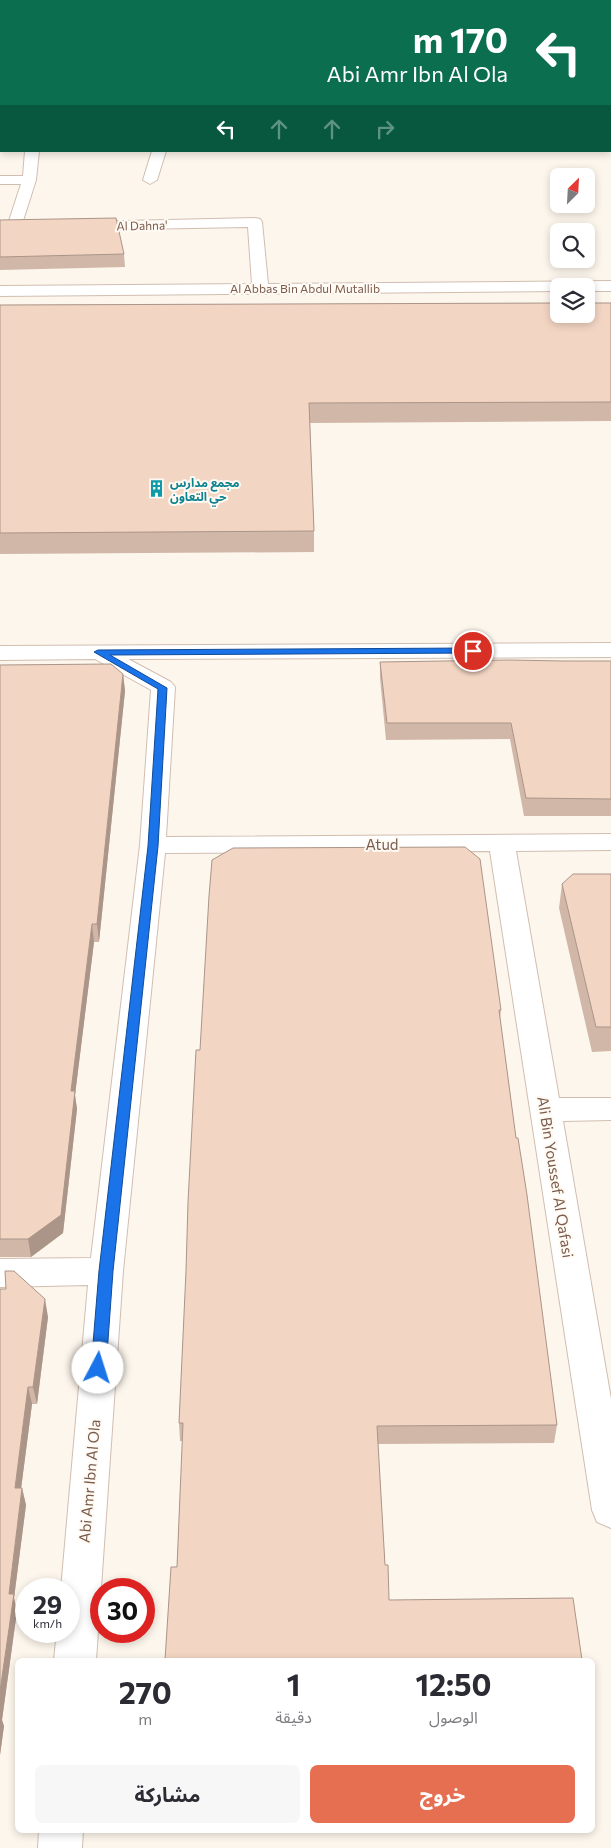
<!DOCTYPE html>
<html lang="ar">
<head>
<meta charset="utf-8">
<style>
  body { margin:0; font-family:Commissioner,"Noto Sans Arabic",sans-serif; background:#f7f7f7; color:#2b2b33; direction:rtl; height:100vh; display:flex; flex-direction:column; font-size:19px; white-space:nowrap }
  * { box-sizing:border-box; margin:0 }
  p { font-size:16px; color:#7c7c81 }
  .icon { flex:none; width:28px; height:28px; fill:none; stroke:currentColor; stroke-width:2; stroke-linecap:round; stroke-linejoin:round }
  .map { position:relative; flex:1; overflow:hidden; direction:ltr }
  .details { position:absolute; left:15px; top:1658px; width:580px; height:175px; display:flex; flex-direction:column; background:#fff; border-radius:8px; box-shadow:0 2px 8px #0003; direction:rtl }
  .details>* { flex:none }
  .guide { position:absolute; left:0px; top:0px; width:611px; height:152px; box-shadow:0 2px 8px #0003; direction:rtl; background:#0b6e4f; color:#fff; overflow:hidden }
  .needle { width:32px; rotate:24deg }
  .buttons { position:absolute; left:550px; top:168px; display:grid; gap:10px }
  .buttons a { display:grid; place-items:center; width:45px; height:45px; border-radius:8px; background:#fff; box-shadow:0 2px 8px #0003; font-size:25px }
  .speed { position:absolute; left:15px; top:1578px; display:flex; gap:10px; font-size:25px; font-weight:700; text-align:center }
  .speed>* { display:grid; place-content:center; width:65px; height:65px; border-radius:50%; background:#fff; box-shadow:0 2px 8px #0003; line-height:1 }
  .speed small { font-size:12px; font-weight:400 }
  .speed .limit { border:8px solid #d22; background:#fff; color:#111 }
  .pin { position:absolute; display:grid; place-items:center; width:42px; height:42px; color:#fff; margin:-21px; border:2px solid #fff; border-radius:50%; box-shadow:0 1px 5px #0007 }
  .me { position:absolute; width:55px; margin:-28px; rotate:5deg; stroke-linejoin:round; filter:drop-shadow(0 0 4px #0008) }
  .turn { display:flex; align-items:center; gap:18px; height:105px; padding:0 20px; font-size:22px }
  .turn .icon { width:65px; height:65px; stroke-width:2.5 }
  .turn b { display:block; font-size:35px; line-height:42px }
  .lanes { display:flex; align-items:center; height:48px; padding:0 20px; background:#0003; justify-content:center; gap:25px; direction:ltr }
  .lanes .off { opacity:.35 }
  .eta { display:flex; justify-content:space-evenly; align-items:center; height:85px; text-align:center }
  .eta b { font-size:30px; font-weight:700; line-height:35px }
  .cta { display:flex; gap:10px; margin-top:auto; padding:10px 20px }
  .cta a { flex:1; height:58px; border-radius:8px; background:#e76f51; color:#fff; font-size:20px; font-weight:700; line-height:58px; text-align:center }
  .cta a+a { background:#f7f7f7; color:#2b2b33 }
  .map>svg:first-child { display:block }
  .lines { fill:none; stroke-linecap:round; stroke-linejoin:round }
  .minor-casing { stroke:#d1beb0; stroke-width:2 }
  .minor { fill:#fff; fill-rule:evenodd }
  .wall { fill:#d1b7a8 }
  .shaded-wall { fill:#aa9588 }
  .building { fill:#f3d5c3; stroke:#aa9588 }
  .route { fill:#1a73e8; stroke:#114b97 }
  .labels { text-anchor:middle; dominant-baseline:central; stroke-width:4; stroke-linejoin:round; paint-order:stroke }
  .far-street-label { font-size:12px; fill:#7a5c4d; stroke:#fffaf3 }
  .far-culture-label { font-size:12px; font-weight:bold; fill:#0d838f; stroke:#fffaf3; text-anchor:start }
  .street-label { font-size:15px; fill:#7a5c4d; stroke:#fffaf3 }
</style>
</head>
<body>
<div class="map">
<svg width="611" height="1848" viewBox="0 0 611 1848">
  <rect width="100%" height="100%" fill="#fdf6ec"/>
  <g class="lines">
    <defs>
      <path id="minor" d="M610,111H611V119H610Z
        M0,116H1V124H0Z
        M610,136H611V146H610Z
        M25,151H39L36,180L21,227L19,230H9L7,227L21,184H0V176H23Z
        M152,151H166L157,180L150,184L143,180Z
        M255,218L260,219L262,222L268,284L611,281V291H586V286H559V291L0,296V286L252,284L248,227L80,230L75,229L73,226L75,223L80,222Z
        M611,643V657L128,659L171,682L175,687L166,837L611,834V850L516,851L559,1098H611V1120L563,1121L611,1399V1528L597,1522L592,1510L490,851L165,853L123,1271L96,1660H54L57,1631H69V1589H61L88,1285L0,1287V1259L91,1258L140,845L151,690L95,659L0,660V646Z
        M39,1830H83L82,1848H38Z"/>
    </defs>
    <use href="#minor" class="minor-casing"/>
    <use href="#minor" class="minor"/>
  </g>
  <path class="wall" d="M610,19H611V64H610Z
    M1,34V100H0V37Z
    M0,220L124,254L125,267L0,270Z
    M611,303V421L310,423L314,531V552L0,554V305Z
    M563,661H611V816H524L510,739L386,740L380,678V662Z
    M0,665L123,674L125,691L99,942H94L75,1095L77,1109L63,1233L31,1257H0Z
    M611,874V1051L592,1052L559,908L562,884Z
    M501,1010L500,1019L516,1138L557,1425L554,1443L378,1444L385,1565L389,1600L582,1660L177,1567L183,1441H180L179,1423L200,1050Z
    M0,1289L48,1317L37,1404H32L21,1488H22L26,1505L14,1598L17,1611L2,1720L4,1726L0,1755Z"/>
  <path class="shaded-wall" d="M123,674L125,691L99,942L97,924Z
    M92,924L94,942L75,1095L77,1109L63,1233L31,1257L28,1239L71,1091Z
    M45,1299L48,1317L37,1404L33,1387Z
    M28,1387L32,1404L19,1505L15,1488Z
    M22,1488L26,1505L14,1598L17,1611L2,1720L4,1726L0,1755V1691L9,1594Z"/>
  <path class="building" d="M15,0H577L578,1H15Z
    M610,19H611V52H610Z
    M1,34V54L0,53V37Z
    M1,62V89H0V63Z
    M116,218L124,254L0,257V220Z
    M559,303V314H586V303H611V402L309,403L314,531L0,533V305Z
    M509,660L563,661H611V799L526,798L511,723H387L380,662Z
    M111,664L123,674L97,924H92L71,1091H75L61,1215L28,1239H0V665Z
    M465,847L480,859L501,1010H499L516,1138H518L527,1195L557,1425L377,1426L385,1565H388L389,1600L573,1598L582,1660H165L171,1567H177L183,1423H179L186,1271L188,1202L196,1050H200L209,896L212,860L233,848Z
    M573,874H611V1027H596L562,884Z
    M5,1271H14L45,1299L33,1387H28L15,1488H22L9,1594H14L0,1691V1289H6Z"/>
  <path class="route" d="M473,648L476,649V653L110,655L167,688L158,846L113,1271L106,1368L104,1373L98,1374L93,1373L91,1368L99,1271L148,846L158,689L94,652L98,650Z"/>
  <defs>
    <symbol id="building-bare" viewBox="-9 -9 18 18"><path d="M-4-6H4V6H1V3H-1V6H-4ZM-2.5-4.3h1.7v1.8h-1.7ZM.8-4.3h1.7v1.8H.8ZM-2.5-1h1.7V.8h-1.7ZM.8-1h1.7V.8H.8Z" fill="#0f9aa8" stroke="#fffaf3" stroke-width="2.5" paint-order="stroke"/></symbol>
  </defs>
  <g fill-rule="evenodd">
    <use href="#building-bare" x="144" y="476" width="25" height="25"/>
  </g>
  <g class="labels">
    <g class="far-street-label">
      <text transform="translate(142 225) rotate(-1)">Al Dahna'</text>
      <text x="305" y="288">Al Abbas Bin Abdul Mutallib</text>
    </g>
    <g class="far-culture-label">
      <text x="170" y="482">مجمع مدارس<tspan x="170" dy="14">حي التعاون</tspan></text>
    </g>
    <g class="street-label">
      <text x="382" y="844">Atud</text>
      <text transform="translate(556 1177) rotate(81)">Ali Bin Youssef Al Qafasi</text>
      <text transform="translate(89 1481) rotate(-85)">Abi Amr Ibn Al Ola</text>
    </g>
  </g>
</svg>
<div class="buttons">
<a><svg class="needle" viewBox="-14 -14 28 28"><path d="M0-13l5 13h-10z" fill="#e53935"/><path d="M0 13l5-13h-10z" fill="#7c7c81"/></svg></a>
<a><svg class="icon" aria-label="search" viewBox="0 0 24 24"><circle cx="10" cy="10" r="6"/><path d="M15 15l6 6"/></svg></a>
<a><svg class="icon" aria-label="layers" viewBox="0 0 24 24"><path d="M12 4l9 5-9 5-9-5zM3 14l9 5 9-5"/></svg></a>
</div>
<div class="speed"><div>29<small>km/h</small></div><div class="limit">30</div></div>
<div class="pin" style="left:473px;top:651px;background:#d93025"><svg class="icon" aria-label="arrive" viewBox="0 0 24 24"><path d="M6 21V4h12l-3 4 3 4H6"/></svg></div>
<svg class="me" style="left:98px;top:1368px" viewBox="-20 -20 40 40"><circle r="19" fill="#fff"/><path d="M0-13L10 11 0 6-10 11z" fill="#1a73e8"/></svg>
<div class="guide">
<div class="turn"><svg class="icon" aria-label="left" viewBox="0 0 24 24"><path d="M17 20v-9H6M10 6l-5 5 5 5"/></svg><div><b>170 m</b>Abi Amr Ibn Al Ola</div></div>
<div class="lanes"><svg class="icon" aria-label="left" viewBox="0 0 24 24"><path d="M17 20v-9H6M10 6l-5 5 5 5"/></svg><svg class="icon off" aria-label="ahead" viewBox="0 0 24 24"><path d="M12 20V5M6 11l6-6 6 6"/></svg><svg class="icon off" aria-label="ahead" viewBox="0 0 24 24"><path d="M12 20V5M6 11l6-6 6 6"/></svg><svg class="icon off" aria-label="right" viewBox="0 0 24 24"><path d="M7 20v-9h11M14 6l5 5-5 5"/></svg></div>
</div>
<section class="details">
<div class="eta">
<div><b>12:50</b><p>الوصول</p></div>
<div><b>1</b><p>دقيقة</p></div>
<div><b>270</b><p>m</p></div>
</div>
<div class="cta"><a>خروج</a><a>مشاركة</a></div>
</section>
</div>
</body>
</html>
